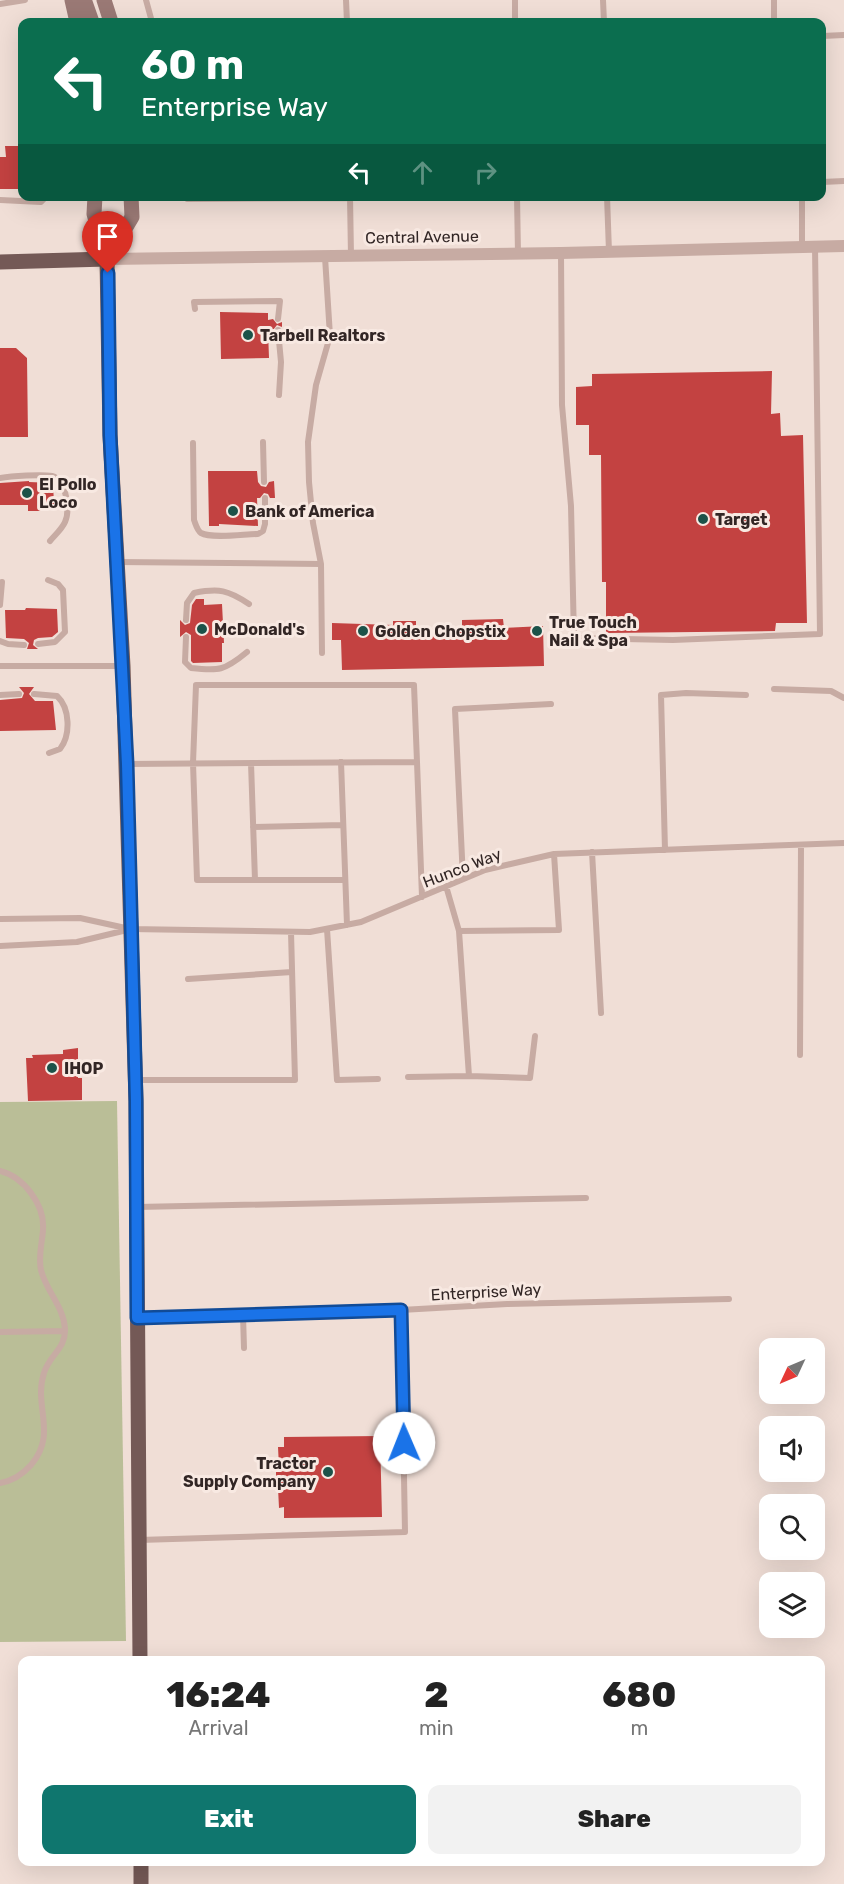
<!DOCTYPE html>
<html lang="en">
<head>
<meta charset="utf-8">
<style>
  body { margin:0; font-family:Rubik,sans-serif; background:#f2f2f2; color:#222; height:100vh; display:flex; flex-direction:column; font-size:22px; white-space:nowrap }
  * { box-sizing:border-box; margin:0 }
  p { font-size:20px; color:#767676 }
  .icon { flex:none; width:33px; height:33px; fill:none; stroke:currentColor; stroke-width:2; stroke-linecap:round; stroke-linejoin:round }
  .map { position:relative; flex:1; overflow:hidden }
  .panel { position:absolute; left:18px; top:1656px; width:807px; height:210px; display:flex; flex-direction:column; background:#fff; border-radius:12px; box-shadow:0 6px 24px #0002 }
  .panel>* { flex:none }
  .top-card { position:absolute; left:18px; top:18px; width:808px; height:183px; border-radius:12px; box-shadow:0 6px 24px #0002; background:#0b6e4f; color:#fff; overflow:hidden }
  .needle { width:39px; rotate:226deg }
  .buttons { position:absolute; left:759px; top:1338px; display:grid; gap:12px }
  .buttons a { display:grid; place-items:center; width:66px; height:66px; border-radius:12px; background:#fff; box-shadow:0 6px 24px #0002; font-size:30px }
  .pin { position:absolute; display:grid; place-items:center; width:51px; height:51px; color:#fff; margin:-62px -26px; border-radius:50% 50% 50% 0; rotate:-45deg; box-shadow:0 0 6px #0007 }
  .pin .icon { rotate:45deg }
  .me { position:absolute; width:66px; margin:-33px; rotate:359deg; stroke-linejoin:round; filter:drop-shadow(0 0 4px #0008) }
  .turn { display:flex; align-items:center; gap:21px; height:126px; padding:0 24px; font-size:27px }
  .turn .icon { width:78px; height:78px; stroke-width:2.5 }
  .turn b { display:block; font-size:42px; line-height:51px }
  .lanes { display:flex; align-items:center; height:57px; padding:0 24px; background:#0003; justify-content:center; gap:30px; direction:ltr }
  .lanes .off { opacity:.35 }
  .eta { display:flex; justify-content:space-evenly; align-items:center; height:102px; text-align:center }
  .eta b { font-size:36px; font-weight:800; line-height:42px }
  .primary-button { display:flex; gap:12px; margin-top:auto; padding:12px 24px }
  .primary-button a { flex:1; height:69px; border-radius:12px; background:#0f766e; color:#fff; font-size:24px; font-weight:800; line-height:69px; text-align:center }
  .primary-button a+a { background:#f2f2f2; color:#222 }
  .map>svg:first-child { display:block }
  .green { fill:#babe97 }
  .building { fill:#c34241 }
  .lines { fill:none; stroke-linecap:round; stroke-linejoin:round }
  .lane { stroke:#c7aba3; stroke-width:6 }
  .street { stroke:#c7aba3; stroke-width:12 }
  .secondary { stroke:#9a7975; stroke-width:15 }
  .primary { stroke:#745956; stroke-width:15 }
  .route-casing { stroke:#114b97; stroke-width:15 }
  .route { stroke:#1a73e8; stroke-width:10 }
  .poi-dot { fill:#1c5249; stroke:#f8e9e2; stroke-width:2 }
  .labels { text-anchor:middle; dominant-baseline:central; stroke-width:6; stroke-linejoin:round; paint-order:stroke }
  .street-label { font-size:16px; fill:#322625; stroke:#f8e9e2 }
  .poi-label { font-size:16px; font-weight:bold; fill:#322625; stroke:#f8e9e2; text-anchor:start }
</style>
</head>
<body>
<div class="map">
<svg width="844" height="1884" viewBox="0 0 844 1884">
  <rect width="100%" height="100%" fill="#f0ded6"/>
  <path class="green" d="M117,1101L126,1641L0,1642V1102Z"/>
  <path class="building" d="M5,146H22V189H0V157H6Z
    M220,312L268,313V320L273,319L277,324L282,322V327L277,325L273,330L268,331L269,358L221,359Z
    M0,348H16L27,358L28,437H0Z
    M772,371L771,414L780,413L781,436L803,435L807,623H776L775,631L606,633V582H602L601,455H589V425H576V387L592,386V374Z
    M208,471H257L258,482L261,486L266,487L269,482L274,481L275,498H270L268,494L264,493L260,498H257L258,526L219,524V526H209Z
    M29,481V482L53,483L54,504L40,505L41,511H28V505H0V483Z
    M196,599H204V605L222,604L224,643H222V662L193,663L191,661V635L186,632L180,637V620L185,625L190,623L192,605Z
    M26,608L57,609L58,632L52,637L38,638L34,640L33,645L38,649H27L29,643L24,639L6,638L5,610H25Z
    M503,619L504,628L543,626L544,666L342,670L341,640H332V623L393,625V621H416V629L462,628V620Z
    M19,687H34L29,694L35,701H53L56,730L0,731V700L22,698L24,693Z
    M78,1048V1078H82V1100L28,1101L26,1058H33L32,1055L63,1054V1050Z
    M380,1436L382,1517L284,1518V1507L279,1508L278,1488L276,1489V1467H279L278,1447H284V1437Z"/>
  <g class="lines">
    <path class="lane" d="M146,0L152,22
      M346,0L347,22
      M515,0V22
      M603,0L604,22
      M774,0V22
      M0,4L25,0
      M822,36L844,35
      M822,182L844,181
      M184,196L187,199L350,198
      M350,196L351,256
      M517,196L518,254
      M607,196L609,252
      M802,196V247
      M0,200L41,202L47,196
      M561,253L562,405L571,506L574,638L673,640L820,634L815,246
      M195,309L194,302L280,301L278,319
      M278,330L281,362L279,395
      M263,442L264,482
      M193,443L194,520C196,525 197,530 201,533C212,539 245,534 258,534L263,531L265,524V498
      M0,478C11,476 42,474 52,476C67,480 70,511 65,522C62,529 55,535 50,541
      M117,562L321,564
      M0,605L2,582
      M186,620L187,603L194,593C219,588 228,590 249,604
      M186,637L185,662L191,668C219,671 224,671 247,652
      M0,641L8,644L24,645
      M38,644L55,642L65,632L63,590L58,584L48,580
      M322,653L321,564L313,523L309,482L308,442L316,385L330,336L325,257
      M0,666H122
      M774,689L831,691L844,698
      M34,694L57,696C70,708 71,735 60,749L49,753
      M0,695L19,694
      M341,762L347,925
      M251,763L255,880
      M127,764L417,762L422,897
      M253,827L343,825
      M665,850L661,695L686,693L746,695
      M592,852L601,1013
      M463,879L455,709L551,704
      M345,880H197L193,763L196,685H414L417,762
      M446,886L459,931L469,1076L530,1078L535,1036
      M0,919L80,918L130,929L310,932L361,922L485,870L554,854L844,843
      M327,929L337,1080L378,1079
      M459,931L559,930L554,854
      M0,946L77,942L127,930
      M188,979L292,972
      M800,1055L801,845
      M408,1077L469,1076
      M135,1080H295L291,932
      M0,1171C24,1177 45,1205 43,1230C42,1244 38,1256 41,1270C46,1291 64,1307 65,1329C66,1349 49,1355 44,1373C33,1406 58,1434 31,1465C23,1474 12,1481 0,1483
      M137,1207L586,1198
      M243,1315L244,1348
      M138,1318L401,1310L507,1304L729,1299
      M0,1332L65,1331
      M139,1540L405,1532L401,1310"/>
    <path class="street" d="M107,259L561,253L844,246"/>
    <path class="secondary" d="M72,0L77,22
      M82,0L85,2L92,22
      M104,0L111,22
      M95,196L94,214L107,259
      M107,259L132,217L131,196"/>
    <path class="primary" d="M0,262L107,259L110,435L123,666L136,1101L140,1660
      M141,1862V1884"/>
  </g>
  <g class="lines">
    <defs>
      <path id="route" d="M108,273L110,435L127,764L136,1101L137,1318L401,1310L404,1443"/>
    </defs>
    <use href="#route" class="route-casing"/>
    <use href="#route" class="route"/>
  </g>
  <g class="poi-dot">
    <circle cx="248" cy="335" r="6"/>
    <circle cx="27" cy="493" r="6"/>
    <circle cx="233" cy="511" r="6"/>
    <circle cx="703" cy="519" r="6"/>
    <circle cx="202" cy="629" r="6"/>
    <circle cx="363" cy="631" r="6"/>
    <circle cx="537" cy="631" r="6"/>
    <circle cx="52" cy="1068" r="6"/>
    <circle cx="328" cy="1472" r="6"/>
  </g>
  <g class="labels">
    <g class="street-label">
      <text transform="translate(422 237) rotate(-1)">Central Avenue</text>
      <text transform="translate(462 868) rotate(-21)">Hunco Way</text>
      <text transform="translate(486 1292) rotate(-3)">Enterprise Way</text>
    </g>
    <g class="poi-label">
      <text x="260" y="335">Tarbell Realtors</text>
      <text x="39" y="484">El Pollo<tspan x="39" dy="18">Loco</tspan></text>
      <text x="245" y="511">Bank of America</text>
      <text x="715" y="519">Target</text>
      <text x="549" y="622">True Touch<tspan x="549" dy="18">Nail &amp; Spa</tspan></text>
      <text x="214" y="629">McDonald's</text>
      <text x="375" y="631">Golden Chopstix</text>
      <text x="64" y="1068">IHOP</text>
      <text x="316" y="1463" text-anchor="end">Tractor<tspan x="316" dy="18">Supply Company</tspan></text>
    </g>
  </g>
</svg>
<div class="buttons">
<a><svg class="needle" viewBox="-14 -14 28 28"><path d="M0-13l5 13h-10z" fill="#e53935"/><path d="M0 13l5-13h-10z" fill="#767676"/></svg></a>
<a><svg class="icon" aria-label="sound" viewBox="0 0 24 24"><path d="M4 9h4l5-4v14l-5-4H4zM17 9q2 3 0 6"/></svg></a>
<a><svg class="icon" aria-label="search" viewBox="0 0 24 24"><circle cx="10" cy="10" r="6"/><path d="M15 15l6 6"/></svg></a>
<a><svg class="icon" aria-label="layers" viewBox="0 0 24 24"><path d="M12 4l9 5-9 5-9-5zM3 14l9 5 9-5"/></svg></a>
</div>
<div class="pin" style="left:108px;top:273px;background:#d93025"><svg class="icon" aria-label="arrive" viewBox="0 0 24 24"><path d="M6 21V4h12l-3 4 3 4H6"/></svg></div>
<svg class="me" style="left:404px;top:1443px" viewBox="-20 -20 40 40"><circle r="19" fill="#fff"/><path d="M0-13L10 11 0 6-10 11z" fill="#1a73e8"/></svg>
<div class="top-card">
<div class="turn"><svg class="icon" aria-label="left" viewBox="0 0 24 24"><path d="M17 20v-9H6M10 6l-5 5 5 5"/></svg><div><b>60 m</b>Enterprise Way</div></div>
<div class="lanes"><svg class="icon" aria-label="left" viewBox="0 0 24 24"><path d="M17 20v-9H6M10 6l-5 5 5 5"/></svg><svg class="icon off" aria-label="ahead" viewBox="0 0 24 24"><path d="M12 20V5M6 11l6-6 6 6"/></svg><svg class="icon off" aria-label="right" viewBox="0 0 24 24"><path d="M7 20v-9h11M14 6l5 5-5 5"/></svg></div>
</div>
<section class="panel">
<div class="eta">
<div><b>16:24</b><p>Arrival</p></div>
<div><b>2</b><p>min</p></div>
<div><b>680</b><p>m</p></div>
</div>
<div class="primary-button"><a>Exit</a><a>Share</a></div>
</section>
</div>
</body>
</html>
